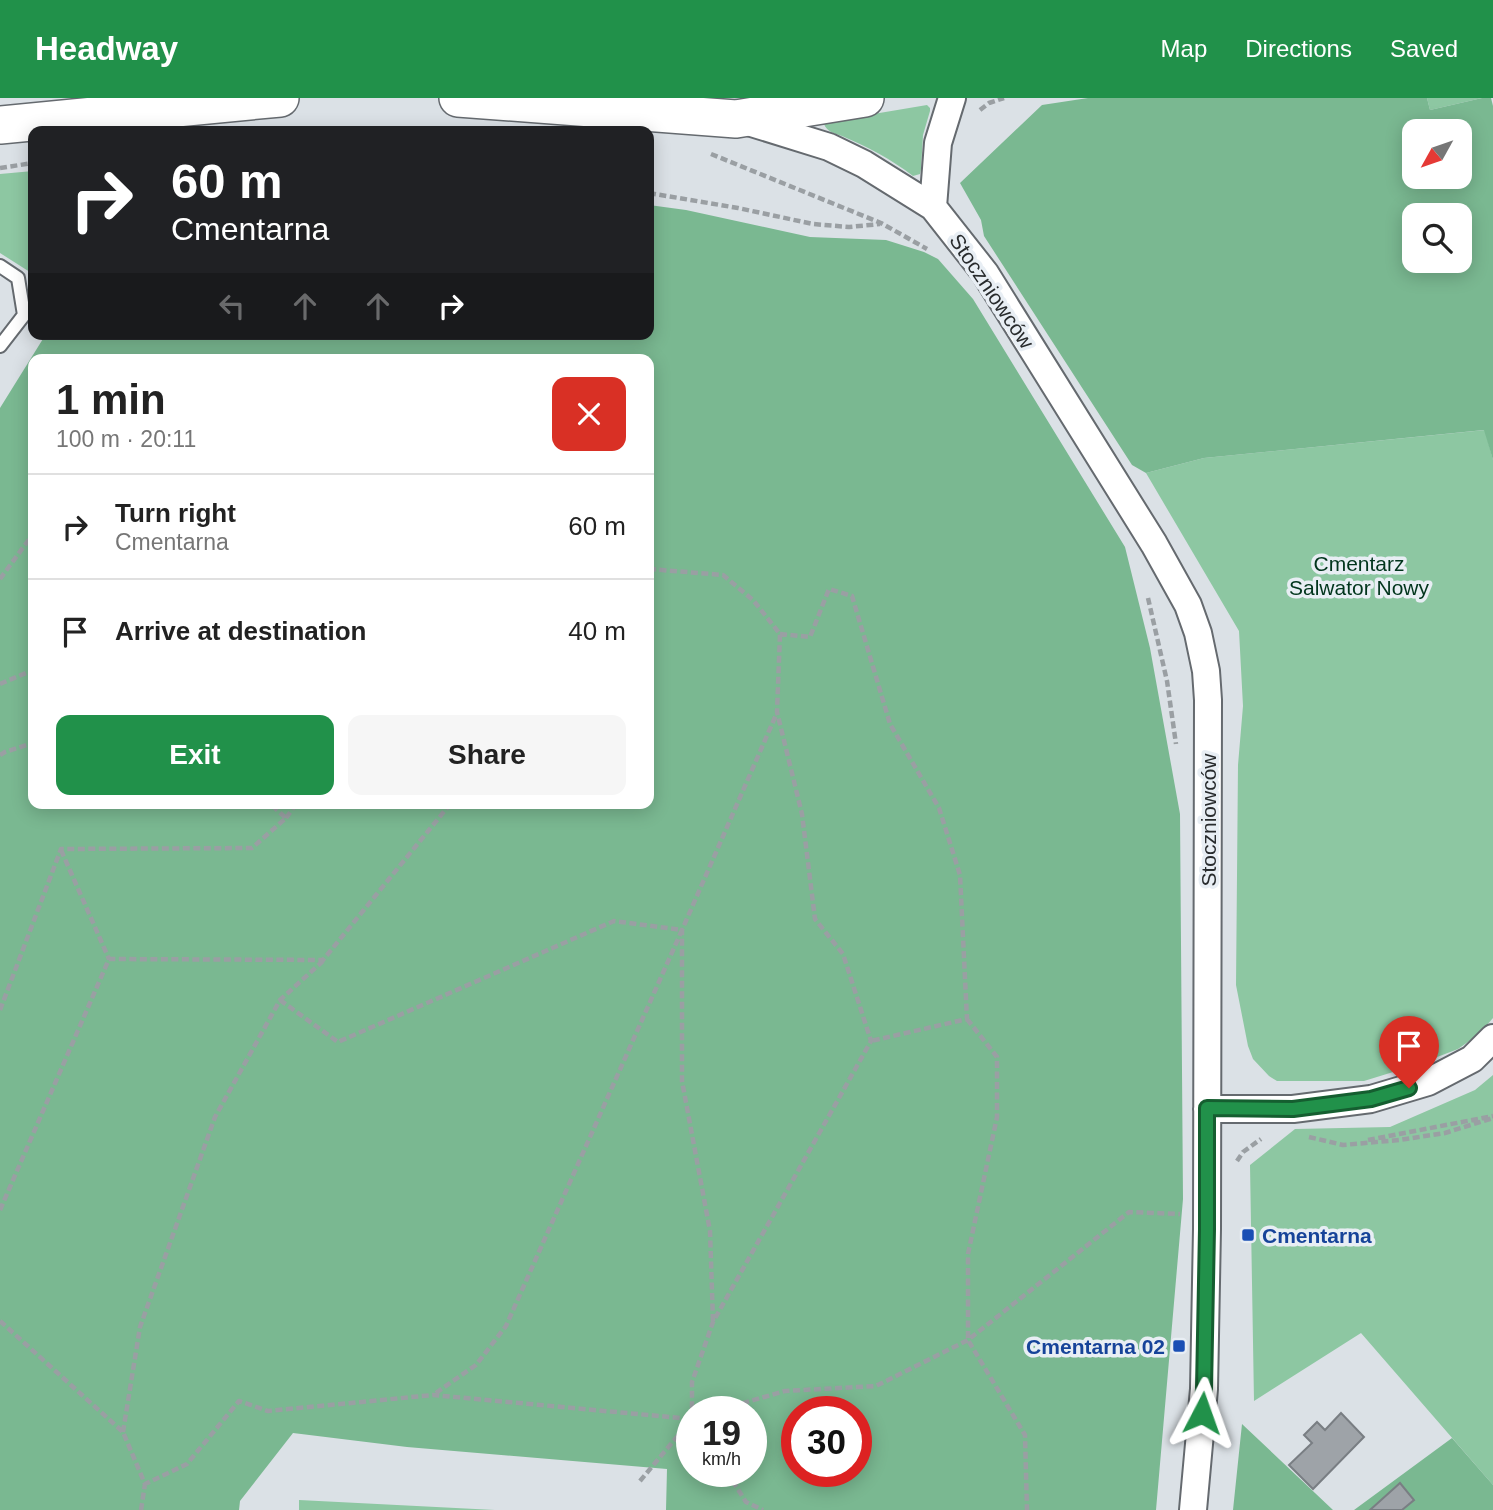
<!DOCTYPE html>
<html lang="en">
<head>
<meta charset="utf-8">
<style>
  body { margin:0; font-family:Helvetica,sans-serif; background:#f6f6f6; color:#222; height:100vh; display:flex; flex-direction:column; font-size:26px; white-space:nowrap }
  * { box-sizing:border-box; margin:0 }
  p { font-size:23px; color:#767676 }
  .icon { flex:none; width:38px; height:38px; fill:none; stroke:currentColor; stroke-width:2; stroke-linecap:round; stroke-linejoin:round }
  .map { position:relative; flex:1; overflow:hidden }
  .sheet { position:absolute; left:28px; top:256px; width:626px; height:455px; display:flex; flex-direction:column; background:#fff; border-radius:14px; box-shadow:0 4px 18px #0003 }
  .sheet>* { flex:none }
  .hud { position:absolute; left:28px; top:28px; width:626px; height:214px; border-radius:14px; box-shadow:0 4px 18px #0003; background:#202124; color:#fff; overflow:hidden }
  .needle { width:46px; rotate:230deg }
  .tools { position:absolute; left:1402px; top:21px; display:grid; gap:14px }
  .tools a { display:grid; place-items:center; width:70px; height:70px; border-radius:14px; background:#fff; box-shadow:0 4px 18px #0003; font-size:35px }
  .speed { position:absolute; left:676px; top:1298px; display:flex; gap:14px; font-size:35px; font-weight:700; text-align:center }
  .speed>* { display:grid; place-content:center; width:91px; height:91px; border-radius:50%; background:#fff; box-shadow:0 4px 18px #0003; line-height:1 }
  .speed small { font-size:18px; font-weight:400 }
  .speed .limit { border:10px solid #d22; background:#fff; color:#111 }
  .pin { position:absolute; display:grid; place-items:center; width:60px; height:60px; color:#fff; margin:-72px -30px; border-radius:50% 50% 50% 0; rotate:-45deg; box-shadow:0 0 7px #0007 }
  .pin .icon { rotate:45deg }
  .me { position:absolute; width:77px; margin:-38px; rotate:4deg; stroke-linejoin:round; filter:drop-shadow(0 0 5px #0008) }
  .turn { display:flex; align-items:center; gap:24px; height:147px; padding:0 28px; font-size:32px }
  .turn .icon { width:91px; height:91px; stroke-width:2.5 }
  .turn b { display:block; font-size:49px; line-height:60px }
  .lanes { display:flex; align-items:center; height:66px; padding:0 28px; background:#0003; justify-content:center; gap:35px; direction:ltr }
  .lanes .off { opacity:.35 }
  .round { display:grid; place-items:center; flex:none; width:74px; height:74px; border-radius:14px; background:#f6f6f6 }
  .headline { display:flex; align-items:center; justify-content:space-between; height:119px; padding:0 28px }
  h1 { font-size:42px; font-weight:800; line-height:52px }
  .primary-button { display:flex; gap:14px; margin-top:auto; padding:14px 28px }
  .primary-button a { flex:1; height:80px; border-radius:14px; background:#21914a; color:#fff; font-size:28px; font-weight:800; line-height:80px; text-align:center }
  .primary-button a+a { background:#f6f6f6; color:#222 }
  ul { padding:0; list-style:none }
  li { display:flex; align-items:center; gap:21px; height:105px; padding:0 28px; border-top:2px solid #e0e0e0 }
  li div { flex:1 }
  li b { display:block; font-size:26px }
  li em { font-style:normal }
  header { display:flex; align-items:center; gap:42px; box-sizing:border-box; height:98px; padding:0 35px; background:#21914a; color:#fff }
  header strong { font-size:33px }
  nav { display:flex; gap:38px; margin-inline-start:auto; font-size:24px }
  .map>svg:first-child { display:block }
  .green { fill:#8dc7a2 }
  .forest { fill:#7ab891; fill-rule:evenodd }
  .building { fill:#9ea3a8; stroke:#797e83; stroke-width:2 }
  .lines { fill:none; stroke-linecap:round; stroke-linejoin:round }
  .lane-casing { stroke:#656a6f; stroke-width:16 }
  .street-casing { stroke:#656a6f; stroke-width:30 }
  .secondary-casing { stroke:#656a6f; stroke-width:40 }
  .path { stroke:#9a9fa3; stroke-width:4.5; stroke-dasharray:7 3.5; stroke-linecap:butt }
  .lane { stroke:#fff; stroke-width:12 }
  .street { stroke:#fff; stroke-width:26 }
  .secondary { stroke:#fff; stroke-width:37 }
  .route-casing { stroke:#155e30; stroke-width:18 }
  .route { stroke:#21914a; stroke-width:12 }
  .transit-dot { fill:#1a4fb4; stroke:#e8eef4; stroke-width:2.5 }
  .labels { text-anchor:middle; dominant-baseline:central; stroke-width:7; stroke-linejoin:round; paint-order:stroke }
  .street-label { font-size:21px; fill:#282b2d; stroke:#e8eef4 }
  .park-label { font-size:21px; fill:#01351c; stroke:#e8eef4 }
  .transit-label { font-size:21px; font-weight:bold; fill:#164399; stroke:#e8eef4; text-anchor:start }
</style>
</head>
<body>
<header>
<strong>Headway</strong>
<nav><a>Map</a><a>Directions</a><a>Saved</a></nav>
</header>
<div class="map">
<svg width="1493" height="1412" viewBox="0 0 1493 1412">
  <rect width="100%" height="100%" fill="#dbe1e6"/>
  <path class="green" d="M1427,0H1482L1430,12Z
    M927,7L930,10V13L923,37L921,71L920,76L913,78C891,61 868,49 842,38C834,35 827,34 824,26L826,24Z
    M33,73V176L0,155V76Z
    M1485,332L1493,362V920L1479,936L1458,951L1419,966L1364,983H1277L1269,978L1253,961L1248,948L1236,887L1238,667L1243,608L1239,533L1146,375L1204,360Z
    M1493,977V1387L1361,1235L1254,1303L1250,1067L1295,1031L1390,1029L1475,992Z
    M299,1402L495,1412H299Z"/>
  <path class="forest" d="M1088,0H1427L1430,12L1482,0H1491L1493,8V362L1484,332L1204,360L1146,375L1132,367L984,138L981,122L960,85L1042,7ZM1414,33H1460V79H1414ZM1414,117H1460V163H1414Z
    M649,107L686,112L810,139L886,142L924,154L938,161L973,201L1125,449L1150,550L1180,716L1183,1101L1156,1412H666L667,1371L407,1349L293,1335L240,1403L239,1412H0V310L46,236H649ZM33,261H649V705H33ZM691,1314H751V1374H691ZM796,1314H856V1374H796Z
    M1242,1326L1333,1412H1233Z
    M1452,1340L1493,1387V1412H1354Z"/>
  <path class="building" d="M1341,1315L1364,1339L1313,1391L1289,1367L1312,1345L1304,1337L1317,1324L1325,1332Z
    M1400,1385L1414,1402L1402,1412H1370Z"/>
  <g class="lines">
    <defs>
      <path id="lane" d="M0,168L18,180L24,217L0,248"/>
      <path id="street" d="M745,23L829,49L864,66L933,109L985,175L1154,446L1188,507L1198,535L1206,573L1208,602L1207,1131L1204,1291L1193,1412
        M933,109L938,45L952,0
        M1207,1011H1293L1371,1001L1428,984L1472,961L1493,940"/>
      <path id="secondary" d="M458,0L736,21L865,0
        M0,27L280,0"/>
    </defs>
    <use href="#lane" class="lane-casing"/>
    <use href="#street" class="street-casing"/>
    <use href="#secondary" class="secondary-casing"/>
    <path class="path" d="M980,12L989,5L1004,0
      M711,56L881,125L927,151
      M0,70L33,65
      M649,95L738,110L813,126L849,129L880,126
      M649,471L723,477L753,502L780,536L777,614L802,716L815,821L843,856L871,943L713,1224L692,1284V1314
      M0,481L33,436
      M1148,500L1167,583L1176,646
      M780,536L810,539L829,491L852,498L890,626L939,710L960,777L967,921L871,943
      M0,586L33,572
      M0,657L5,654L33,645
      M286,720L297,705
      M61,752L109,861
      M280,902L338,944L614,823L682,832L506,1228L476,1267L433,1297
      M0,912L61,751L252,750L286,720L269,705
      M967,921L997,959V1019L968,1156V1242L1025,1337L1027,1412
      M1309,1039L1343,1047L1399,1042L1445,1035L1493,1020
      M1368,1042L1493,1018
      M1237,1063L1243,1054L1261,1041
      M0,1112L109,861L323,862L451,705
      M0,1223L123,1334L145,1386L187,1366L239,1303L268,1313L433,1297L691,1321
      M713,1223L710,1133L682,983V832L776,617
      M712,1314L785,1293L876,1288L968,1242L1129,1114L1180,1116
      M123,1334L140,1229L215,1019L280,902L323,863
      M727,1374L746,1404L763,1412
      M640,1383L691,1322
      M141,1412L145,1386"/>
    <use href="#lane" class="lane"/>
    <use href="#street" class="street"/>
    <use href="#secondary" class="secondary"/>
  </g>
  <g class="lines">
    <defs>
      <path id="route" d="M1202,1315L1204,1291L1207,1131V1010L1293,1011L1371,1001L1409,990"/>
    </defs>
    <use href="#route" class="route-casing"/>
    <use href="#route" class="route"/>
  </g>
  <g class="transit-dot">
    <rect x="1241" y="1130" width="14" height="14" rx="3.5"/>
    <rect x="1172" y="1241" width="14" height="14" rx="3.5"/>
  </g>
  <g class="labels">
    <g class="street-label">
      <text transform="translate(992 193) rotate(56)">Stoczniowców</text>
      <text transform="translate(1208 722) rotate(-90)">Stoczniowców</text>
    </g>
    <g class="park-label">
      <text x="1359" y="465">Cmentarz<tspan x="1359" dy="24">Salwator Nowy</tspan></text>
    </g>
    <g class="transit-label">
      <text x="1262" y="1137">Cmentarna</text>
      <text x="1165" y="1248" text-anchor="end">Cmentarna 02</text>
    </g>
  </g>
</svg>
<div class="tools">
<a><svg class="needle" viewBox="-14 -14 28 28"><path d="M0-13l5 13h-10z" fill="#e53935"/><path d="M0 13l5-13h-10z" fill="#767676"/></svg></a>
<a><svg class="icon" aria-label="search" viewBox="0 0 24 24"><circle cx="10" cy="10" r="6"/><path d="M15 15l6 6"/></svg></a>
</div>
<div class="speed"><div>19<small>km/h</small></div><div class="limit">30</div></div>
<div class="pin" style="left:1409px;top:990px;background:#d93025"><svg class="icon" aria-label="arrive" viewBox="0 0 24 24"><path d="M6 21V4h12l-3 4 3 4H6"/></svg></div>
<svg class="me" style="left:1202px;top:1315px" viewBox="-20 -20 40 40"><path d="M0-17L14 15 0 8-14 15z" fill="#21914a" stroke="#fff" stroke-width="4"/></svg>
<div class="hud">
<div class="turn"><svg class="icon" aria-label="right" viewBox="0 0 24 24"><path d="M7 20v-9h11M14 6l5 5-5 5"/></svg><div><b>60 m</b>Cmentarna</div></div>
<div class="lanes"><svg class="icon off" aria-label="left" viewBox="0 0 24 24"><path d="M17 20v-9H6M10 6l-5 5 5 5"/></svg><svg class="icon off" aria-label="ahead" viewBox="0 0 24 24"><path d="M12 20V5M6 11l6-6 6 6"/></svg><svg class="icon off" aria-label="ahead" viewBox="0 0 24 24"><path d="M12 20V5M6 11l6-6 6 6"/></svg><svg class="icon" aria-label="right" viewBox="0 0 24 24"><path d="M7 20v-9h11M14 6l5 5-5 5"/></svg></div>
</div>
<section class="sheet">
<div class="headline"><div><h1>1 min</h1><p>100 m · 20:11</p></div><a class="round" style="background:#d93025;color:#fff"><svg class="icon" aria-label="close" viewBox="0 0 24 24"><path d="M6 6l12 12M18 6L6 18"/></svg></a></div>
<ul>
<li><svg class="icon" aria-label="right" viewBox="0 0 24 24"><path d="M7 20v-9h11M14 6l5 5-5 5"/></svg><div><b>Turn right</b><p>Cmentarna</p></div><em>60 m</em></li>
<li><svg class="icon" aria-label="arrive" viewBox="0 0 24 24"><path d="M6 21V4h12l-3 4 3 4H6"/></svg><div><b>Arrive at destination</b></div><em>40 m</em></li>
</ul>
<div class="primary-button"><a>Exit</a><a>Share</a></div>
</section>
</div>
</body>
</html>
